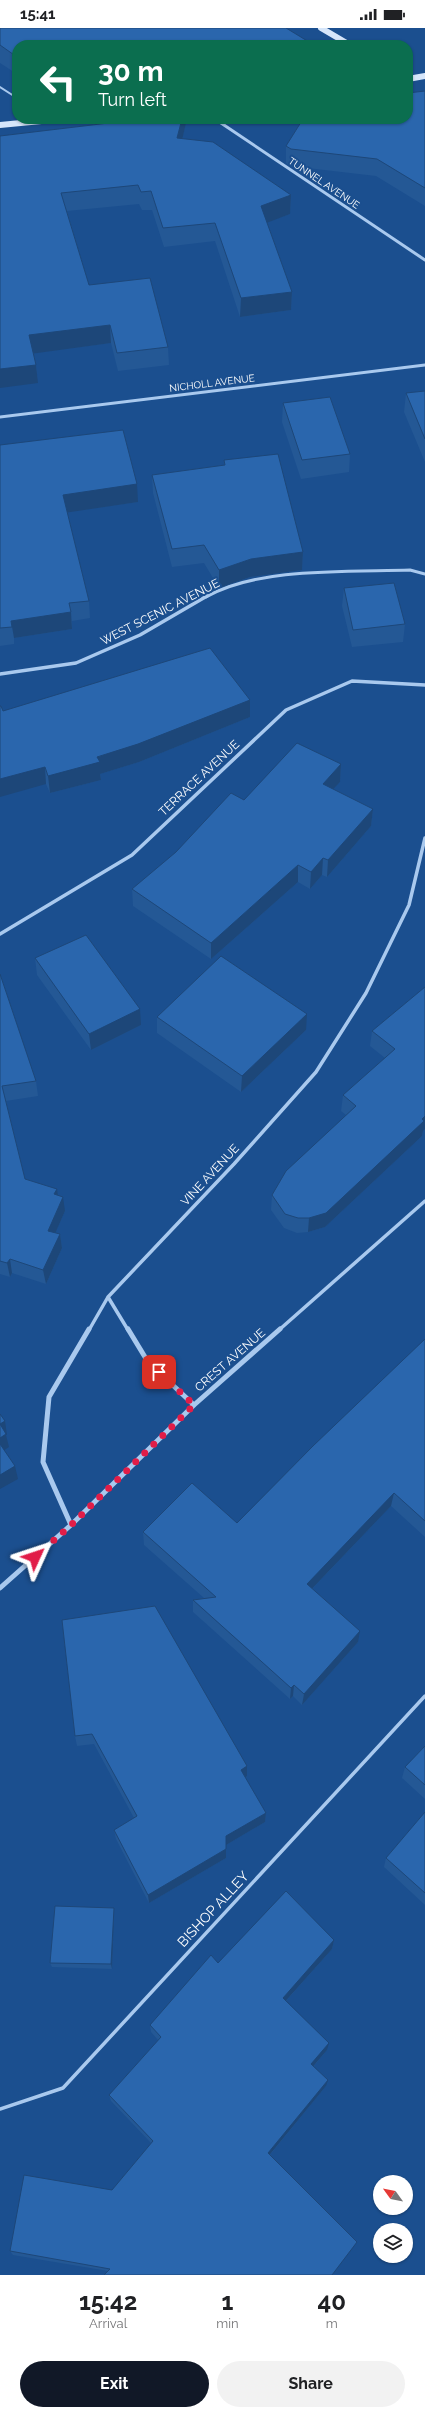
<!DOCTYPE html>
<html lang="en">
<head>
<meta charset="utf-8">
<style>
  body { margin:0; font-family:Raleway,sans-serif; background:#f2f2f2; color:#202124; height:100vh; display:flex; flex-direction:column; font-size:15px; white-space:nowrap }
  * { box-sizing:border-box; margin:0 }
  p { font-size:13px; color:#757577 }
  .icon { flex:none; width:22px; height:22px; fill:none; stroke:currentColor; stroke-width:2; stroke-linecap:round; stroke-linejoin:round }
  .map { position:relative; height:2247px; overflow:hidden }
  .drawer { display:flex; flex-direction:column; background:#fff; flex:1 }
  .drawer>* { flex:none }
  .guide { position:absolute; left:12px; top:12px; width:401px; height:84px; border-radius:16px; box-shadow:0 1px 3px #0004; background:#0b6e4f; color:#fff; overflow:hidden }
  .needle { width:26px; rotate:303deg }
  .fabs { position:absolute; left:373px; top:2147px; display:grid; gap:8px }
  .fabs a { display:grid; place-items:center; width:40px; height:40px; border-radius:50%; background:#fff; box-shadow:0 1px 3px #0004; font-size:20px }
  .pin { position:absolute; display:grid; place-items:center; width:34px; height:34px; color:#fff; margin:-17px; border-radius:8px; box-shadow:0 2px 6px #0006 }
  .me { position:absolute; width:44px; margin:-22px; rotate:48deg; stroke-linejoin:round; filter:drop-shadow(0 0 3px #0008) }
  .turn { display:flex; align-items:center; gap:14px; height:84px; padding:0 20px; font-size:18px }
  .turn .icon { width:52px; height:52px; stroke-width:2.5 }
  .turn b { display:block; font-size:28px; line-height:34px }
  .eta { display:flex; justify-content:space-evenly; align-items:center; height:68px; text-align:center }
  .eta b { font-size:24px; font-weight:700; line-height:28px }
  .primary-button { display:flex; gap:8px; margin-top:auto; padding:8px 20px }
  .primary-button a { flex:1; height:46px; border-radius:24px; background:#111827; color:#fff; font-size:16px; font-weight:700; line-height:46px; text-align:center }
  .primary-button a+a { background:#f2f2f2; color:#202124 }
  .status { display:flex; justify-content:space-between; align-items:center; height:28px; padding:0 20px; background:#fff; direction:ltr }
  .status svg { height:11px; fill:currentColor }
  .map>svg:first-child { display:block }
  .lines { fill:none; stroke-linecap:round; stroke-linejoin:round }
  .lane-far1 { stroke:#a9c9ee; stroke-width:2 }
  .lane { stroke:#a9c9ee; stroke-width:3.5 }
  .street-far2 { stroke:#a9c9ee; stroke-width:3 }
  .street-far1 { stroke:#a9c9ee; stroke-width:3.5 }
  .street { stroke:#a9c9ee; stroke-width:5 }
  .secondary { stroke:#d6e6fa; stroke-width:6 }
  .wall { fill:#245895 }
  .shaded-wall { fill:#1d4779 }
  .building { fill:#2a66ad; stroke:#1d4779 }
  .route { stroke:#e11d48; stroke-width:7; stroke-dasharray:0 12.6 }
  .labels { text-anchor:middle; dominant-baseline:central; stroke-width:4; stroke-linejoin:round; paint-order:stroke }
  .far-street-label { font-size:10px; fill:#fff; stroke:#1b4f8f }
  .street-label { font-size:12px; fill:#fff; stroke:#1b4f8f }
  .near-street-label { font-size:14px; fill:#fff; stroke:#1b4f8f }
</style>
</head>
<body>
<div class="status"><b>15:41</b><svg viewBox="0 0 49 12"><path d="M0 12V9h3v3zM5 12V6h3v6zM10 12V3h3v9zM15 12V0h3v12zM26 1h20v11H26zM47 4h2v5h-2z"/></svg></div>
<div class="map">
<svg width="425" height="2247" viewBox="0 0 425 2247">
  <rect width="100%" height="100%" fill="#1b4f8f"/>
  <g class="lines">
    <path class="lane-far1" d="M0,59L17,70"/>
    <path class="lane" d="M0,2081L63,2060L425,1668"/>
    <path class="street-far2" d="M215,91L425,232
      M0,389L425,337
      M206,569C257,539 350,544 410,542L425,546"/>
    <path class="street-far1" d="M0,646L76,635L140,607L207,568
      M0,906L132,827L286,682L352,653L425,657
      M108,1269L128,1302
      M89,1302L108,1269L234,1136L316,1044L366,965L409,877L425,810
      M279,1302L425,1173"/>
    <path class="street" d="M128,1301L148,1334L194,1377
      M71,1497L43,1434L49,1369L89,1301
      M0,1560L71,1497L194,1377L280,1301"/>
    <path class="secondary" d="M321,0L350,17
      M408,51L425,48
      M0,97L62,91"/>
  </g>
  <path class="wall" d="M0,0L17,17V46L0,35Z
    M425,63V178L376,148L290,138L286,135V118Z
    M85,91H187L182,111L291,167L290,186L267,194L292,264L291,282L240,289L215,213L164,219L152,182H142L139,176L67,183L89,257L168,319L169,337L118,343L111,315L33,325L36,337L38,355L0,108L94,97Z
    M425,363V434L404,384L406,365Z
    M283,375L350,426L349,444L301,451L282,394Z
    M0,417L138,474L67,484L89,573L90,590L72,593V601L14,610V616L0,618Z
    M224,432L303,524L302,542L250,549L219,560L204,535L172,539L153,465L152,447L224,437Z
    M344,560L405,596L403,614L352,619L342,578Z
    M250,672V689L139,734L100,746L101,752L50,765L46,756L3,683Z
    M341,736L340,754L333,761L373,781L371,798L327,849L322,847L310,861L298,854L211,931L133,878L132,861L244,772Z
    M35,930L141,997L91,1022L37,947Z
    M0,946L36,1053L38,1068L6,1073L25,1151L58,1167L65,1183L55,1205L60,1206L62,1220L46,1256L12,1245L10,1249L0,1246Z
    M425,959V1101L423,1103L422,1108L325,1199L308,1204L297,1205L284,1200L271,1182L272,1167L346,1087L341,1083L343,1067L385,1030L370,1018L372,1003Z
    M157,989L306,1002L241,1064L157,1005Z
    M425,1311V1509L391,1478L312,1561L358,1614L302,1677L293,1668L290,1671L193,1584V1572L204,1570L144,1517L143,1504L237,1495Z
    M62,1592L247,1748L245,1749L266,1785L265,1794L226,1817V1830L149,1875L116,1811L114,1802L134,1790L94,1716L77,1718L75,1708Z
    M425,1718V1771L402,1750L405,1739Z
    M425,1784V1877L384,1839L386,1830Z
    M114,1880V1885L112,1941L52,1939L50,1935Z
    M334,1912L332,1921L286,1973L327,2022L314,2038L326,2058L270,2127L108,2243L13,2227L10,2223L112,2162L151,2115L111,2073L109,2067L158,2012L151,2004L150,1997L218,1935Z"/>
  <path class="shaded-wall" d="M182,91H187L178,129L177,110Z
    M291,167L290,186L261,197V178Z
    M292,264L291,282L240,289L241,270Z
    M110,297L111,315L30,326L29,307Z
    M36,337L38,355L0,360V341Z
    M137,456L138,474L64,485L63,467Z
    M303,524L302,542L250,549L219,560V542L251,531Z
    M71,584L72,601L14,610L11,593Z
    M250,672V689L139,734L100,746L101,752L50,765L48,748Z
    M341,736L340,754L322,773L323,756Z
    M45,739L46,756L0,769V751Z
    M373,781L371,798L327,849L328,832Z
    M323,830L322,847L310,861L311,844Z
    M298,837V854L211,931V915Z
    M140,981L141,997L91,1022L89,1006Z
    M307,986L306,1002L241,1064L242,1048Z
    M425,1088V1101L423,1103L422,1108L325,1199L308,1204L309,1190Z
    M57,1161L59,1176L54,1166Z
    M63,1169L65,1183L50,1217L48,1203Z
    M60,1206L62,1220L46,1256L43,1242Z
    M10,1231L12,1245L10,1249L7,1235Z
    M5,1393L7,1407H6L9,1419L0,1425V1396Z
    M15,1438L18,1451L0,1461V1447Z
    M394,1465L391,1478L305,1568L307,1556Z
    M360,1603L358,1614L302,1677L304,1666Z
    M294,1657L293,1668L290,1671L291,1660Z
    M247,1738V1748L241,1752V1742Z
    M266,1785L265,1794L226,1817V1808Z
    M226,1821V1830L149,1875L148,1867Z
    M114,1880V1885L112,1941L111,1936Z
    M334,1912L332,1921L282,1977L283,1970Z
    M329,2015L327,2022L310,2042L311,2036Z
    M328,2052L326,2058L267,2130L268,2125Z"/>
  <path class="building" d="M0,0H286L314,17H17V29L0,17Z
    M425,63V160L377,131L291,121L286,118L303,91H408V65Z
    M112,91H182L177,110L213,114L291,167L261,178L292,264L241,270L215,195L163,200L151,163L141,164L138,157L61,165L89,257L150,250L168,319L117,325L110,297L29,307L36,337L0,341V108L117,94Z
    M425,363V411L406,365Z
    M330,369L350,426L302,432L283,375Z
    M123,402L137,456L63,467L89,573L69,575L71,584L11,593L12,599L0,600V417Z
    M278,426L303,524L251,531L219,542L204,517L172,521L152,447L225,437L224,432Z
    M394,555L405,596L353,602L344,560Z
    M210,620L250,672L138,716L97,729L100,734L48,748L45,739L0,751V678H1L3,683Z
    M297,715L341,736L323,756L373,781L328,832L323,830L311,844L298,837L211,915L132,861L176,824L231,765L244,772Z
    M86,907L140,981L89,1006L35,930Z
    M221,928L307,986L242,1048L157,989Z
    M0,946L36,1053L2,1058L25,1151L57,1161L54,1166L63,1169L48,1203L60,1206L43,1242L10,1231L7,1235L0,1233Z
    M425,959V1088L422,1091L424,1093L326,1185L309,1190H298L285,1186L272,1167L286,1143L356,1078L343,1067L395,1021L372,1003Z
    M425,1311V1493L394,1465L307,1556L360,1603L304,1666L294,1657L291,1660L193,1572L216,1569L143,1504L192,1455L237,1495L313,1418Z
    M0,1386L5,1393L0,1396L6,1406L0,1410Z
    M0,1416L15,1438L0,1447Z
    M155,1578L247,1738L241,1742L266,1785L226,1808V1821L148,1867L114,1802L137,1788L92,1706L75,1708L62,1592Z
    M425,1718V1757L405,1739Z
    M425,1784V1865L386,1830Z
    M286,1863L334,1912L283,1970L329,2015L311,2036L328,2052L268,2125L357,2214L332,2247H104L110,2241L10,2223L24,2147L112,2162L153,2113L109,2067L161,2009L150,1997L211,1927L218,1935Z
    M55,1878L114,1880L111,1936L50,1935Z"/>
  <g class="lines">
    <path class="route" d="M35,1529L71,1497L194,1377L159,1344"/>
  </g>
  <g class="labels">
    <g class="far-street-label">
      <text transform="translate(324 155) rotate(34)">TUNNEL AVENUE</text>
      <text transform="translate(212 355) rotate(-7)">NICHOLL AVENUE</text>
    </g>
    <g class="street-label">
      <text transform="translate(160 584) rotate(-27)">WEST SCENIC AVENUE</text>
      <text transform="translate(199 750) rotate(-43)">TERRACE AVENUE</text>
      <text transform="translate(210 1147) rotate(-47)">VINE AVENUE</text>
      <text transform="translate(230 1332) rotate(-41)">CREST AVENUE</text>
    </g>
    <g class="near-street-label">
      <text transform="translate(213 1881) rotate(-47)">BISHOP ALLEY</text>
    </g>
  </g>
</svg>
<div class="fabs">
<a><svg class="needle" viewBox="-14 -14 28 28"><path d="M0-13l5 13h-10z" fill="#e53935"/><path d="M0 13l5-13h-10z" fill="#757577"/></svg></a>
<a><svg class="icon" aria-label="layers" viewBox="0 0 24 24"><path d="M12 4l9 5-9 5-9-5zM3 14l9 5 9-5"/></svg></a>
</div>
<div class="pin" style="left:159px;top:1344px;background:#d93025"><svg class="icon" aria-label="arrive" viewBox="0 0 24 24"><path d="M6 21V4h12l-3 4 3 4H6"/></svg></div>
<svg class="me" style="left:35px;top:1529px" viewBox="-20 -20 40 40"><path d="M0-17L14 15 0 8-14 15z" fill="#e11d48" stroke="#fff" stroke-width="4"/></svg>
<div class="guide">
<div class="turn"><svg class="icon" aria-label="left" viewBox="0 0 24 24"><path d="M17 20v-9H6M10 6l-5 5 5 5"/></svg><div><b>30 m</b>Turn left</div></div>
</div>
</div>
<section class="drawer">
<div class="eta">
<div><b>15:42</b><p>Arrival</p></div>
<div><b>1</b><p>min</p></div>
<div><b>40</b><p>m</p></div>
</div>
<div class="primary-button"><a>Exit</a><a>Share</a></div>
</section>
</body>
</html>
